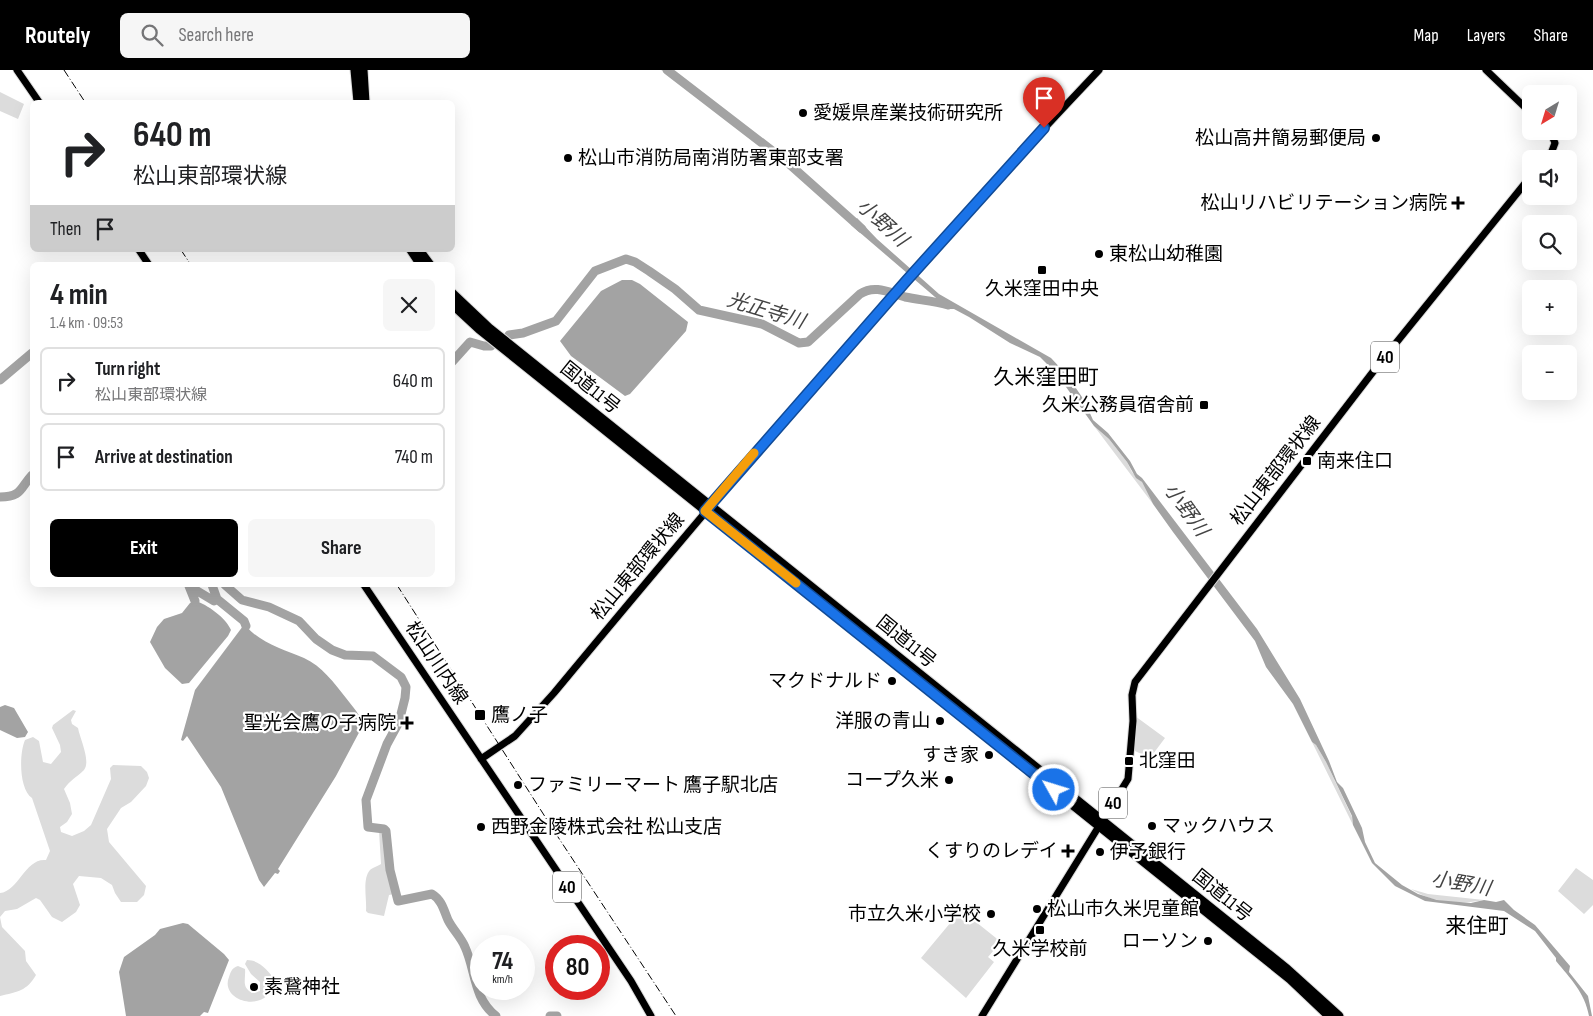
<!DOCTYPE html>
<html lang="en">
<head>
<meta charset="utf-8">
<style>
  body { margin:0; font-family:"Sofia Sans Condensed","Noto Sans JP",sans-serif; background:#f6f6f6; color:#202124; height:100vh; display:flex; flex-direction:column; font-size:19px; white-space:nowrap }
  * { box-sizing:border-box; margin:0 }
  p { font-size:16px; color:#757577 }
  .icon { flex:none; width:28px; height:28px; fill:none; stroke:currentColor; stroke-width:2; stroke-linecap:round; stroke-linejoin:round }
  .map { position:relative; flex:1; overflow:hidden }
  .drawer { position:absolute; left:30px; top:192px; width:425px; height:325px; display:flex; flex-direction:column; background:#fff; border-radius:8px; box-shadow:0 5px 20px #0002 }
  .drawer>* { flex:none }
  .hud { position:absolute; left:30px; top:30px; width:425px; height:152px; border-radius:8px; box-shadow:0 5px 20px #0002; background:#fff; color:#202124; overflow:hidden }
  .needle { width:32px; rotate:218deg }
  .fabs { position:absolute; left:1522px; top:15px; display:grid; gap:10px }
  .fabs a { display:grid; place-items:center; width:55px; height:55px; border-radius:8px; background:#fff; box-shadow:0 5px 20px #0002; font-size:25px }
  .speed { position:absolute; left:470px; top:865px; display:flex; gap:10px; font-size:25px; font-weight:700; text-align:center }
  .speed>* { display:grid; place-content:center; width:65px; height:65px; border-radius:50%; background:#fff; box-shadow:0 5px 20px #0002; line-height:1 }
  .speed small { font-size:12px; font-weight:400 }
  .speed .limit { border:8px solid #d22; background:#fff; color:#111 }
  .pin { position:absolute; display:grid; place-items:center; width:42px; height:42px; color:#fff; margin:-51px -21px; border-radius:50% 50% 50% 0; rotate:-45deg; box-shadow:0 0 5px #0007 }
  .pin .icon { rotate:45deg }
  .me { position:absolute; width:55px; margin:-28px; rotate:309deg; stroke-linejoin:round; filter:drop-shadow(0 0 4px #0008) }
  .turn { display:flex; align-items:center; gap:18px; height:105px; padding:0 20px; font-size:22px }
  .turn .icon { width:65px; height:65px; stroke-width:2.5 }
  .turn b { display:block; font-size:35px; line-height:42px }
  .then { display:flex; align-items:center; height:48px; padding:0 20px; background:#0003; gap:10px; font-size:19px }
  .round { display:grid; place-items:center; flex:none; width:52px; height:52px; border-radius:8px; background:#f6f6f6 }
  .overview { display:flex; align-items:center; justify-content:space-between; height:85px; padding:0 20px }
  h1 { font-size:30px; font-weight:700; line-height:38px }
  .button { display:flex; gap:10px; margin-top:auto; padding:10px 20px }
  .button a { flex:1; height:58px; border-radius:8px; background:#000; color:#fff; font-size:20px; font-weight:700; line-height:58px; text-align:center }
  .button a+a { background:#f6f6f6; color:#202124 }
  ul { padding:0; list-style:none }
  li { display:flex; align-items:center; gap:15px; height:68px; margin:0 10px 8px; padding:0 10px; border:2px solid #e0e0e0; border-radius:8px }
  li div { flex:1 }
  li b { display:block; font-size:19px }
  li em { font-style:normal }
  header { display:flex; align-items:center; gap:30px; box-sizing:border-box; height:70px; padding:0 25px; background:#000; color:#fff }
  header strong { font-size:24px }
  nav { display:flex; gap:28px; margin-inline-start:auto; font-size:18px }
  .search { width:350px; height:45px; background:#f6f6f6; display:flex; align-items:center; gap:12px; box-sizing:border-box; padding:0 18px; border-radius:8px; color:#757577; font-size:19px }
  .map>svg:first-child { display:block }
  .green { fill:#dcdcdc }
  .water { fill:#a3a3a3 }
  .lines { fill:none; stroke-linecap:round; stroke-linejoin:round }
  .river { stroke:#a3a3a3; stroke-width:9 }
  .major-casing { stroke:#dbdbdb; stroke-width:9 }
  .highway-casing { stroke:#dbdbdb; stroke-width:11 }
  .major { stroke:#000; stroke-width:7 }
  .highway { stroke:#000; stroke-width:9 }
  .rail { stroke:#000; stroke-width:1; stroke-dasharray:8 2.5 1 2.5; stroke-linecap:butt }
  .route-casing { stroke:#114b97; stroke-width:12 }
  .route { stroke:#1a73e8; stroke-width:9 }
  .slow { stroke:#f59e0b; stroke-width:9 }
  .poi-dot { fill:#000; stroke:#fff; stroke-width:2 }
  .labels { text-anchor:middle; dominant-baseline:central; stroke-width:4.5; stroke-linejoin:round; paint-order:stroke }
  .shield { fill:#fff; stroke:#4c4c4c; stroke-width:1 }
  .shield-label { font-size:18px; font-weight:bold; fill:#000 }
  .poi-label { font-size:19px; fill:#000; stroke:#fff; text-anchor:start }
  .street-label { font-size:19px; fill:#000; stroke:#fff }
  .water-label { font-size:20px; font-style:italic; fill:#444; stroke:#fff }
  .quarter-label { font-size:21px; fill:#000; stroke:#fff }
</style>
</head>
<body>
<header>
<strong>Routely</strong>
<div class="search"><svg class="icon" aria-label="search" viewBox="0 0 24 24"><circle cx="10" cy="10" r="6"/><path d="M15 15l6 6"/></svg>Search here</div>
<nav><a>Map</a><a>Layers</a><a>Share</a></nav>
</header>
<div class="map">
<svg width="1593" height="946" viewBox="0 0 1593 946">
  <rect width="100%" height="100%" fill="#fff"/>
  <path class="green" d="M661,0H671L771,76L856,149L852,154L788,97Z
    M0,22L24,34L18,49L0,41Z
    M1094,356L1109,369L1127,392L1132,402L1142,412L1153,434Z
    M73,640L76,641L71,650L72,654L78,658C80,669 91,691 84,700C77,707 70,710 64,719L70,733L72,744L67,752L60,757L61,762L72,766L84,761L91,755L111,709L110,698L113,695L141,696L147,702L149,708L146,716L131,732L121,738L107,759L109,772L146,816L144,825L137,832H121L115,823L112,815L101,808L79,806L73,814L80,835L76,842L62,852L52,847L40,830L36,828L17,839L5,841L0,847L2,857L25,881L26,891L36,905C27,921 17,922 0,926V823C19,821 25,788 46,790L50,781L32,728C19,719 19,684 25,670L33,667L39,671L43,692L51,694L61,682L60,675L52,658L53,655Z
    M1135,646L1165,668L1150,688L1135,681Z
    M1312,672L1316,675L1326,692L1352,747L1353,755Z
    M381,760L385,762L387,767L389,800L394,824L389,825L384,846L368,843L366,841C367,829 362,809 370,800C372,798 378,796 381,794L379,761Z
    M1576,798L1593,810V835L1584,844L1558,821Z
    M1411,819L1428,824L1484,830C1460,835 1432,833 1411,819Z
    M961,840L1001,872L988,887L994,892L966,928L921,888Z
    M247,890C260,890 268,901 276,911C267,946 219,931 229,907C231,901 232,898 238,896L245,899C246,909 241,917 252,923L260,921V912L251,904L245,894Z"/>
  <path class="water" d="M857,148L877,169L939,224L1051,288L1067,305L1084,330L1093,350L1108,363L1130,391L1137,404L1142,408L1257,559L1300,629L1329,691L1337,712L1343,718L1362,758L1365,772L1375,793L1402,815L1418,824L1437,830L1471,833L1484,830L1496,832L1504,830L1514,840L1535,855L1570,896L1569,902L1588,926L1592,946H1589C1585,923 1570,908 1556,891V888L1535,861L1504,841L1425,831L1395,816L1372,793L1353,755L1352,746L1326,692L1316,675L1312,672L1293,634L1266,597L1255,571L1173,462L1153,434L1142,412L1136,408L1127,392L1109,369L1094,356L1056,303L1040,287L1010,273L969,247L954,239H949L851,155Z
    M622,210H632L640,214L688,252L686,261L630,324L625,326L571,286L560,271L601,221Z
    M195,531C207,534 226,548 231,560L228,566L189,613L182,614L165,598L150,572L157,557L164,549L182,543L190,533Z
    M243,556H246C260,573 285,580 304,588C322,596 334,613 346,628C352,636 361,645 363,655L336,706L278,799L280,801L278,804L275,803L264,817L259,810L221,717L187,666L183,671L181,670L195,620Z
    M5,635L14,638L28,662L25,667L17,668L0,660V637Z
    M183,853L188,854L224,884L229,890L208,943L204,942L200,946H126L119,902L124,887L155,865L160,859Z"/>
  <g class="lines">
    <path class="river" d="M667,0L788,93L862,159
      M509,265L523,263L556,251L595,201L626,189L635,192L649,201L675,219L699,240L762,254L799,273L808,272L860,224C875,214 890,223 905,227C920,230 934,231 948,235
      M452,292L470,272L484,276H491
      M0,310L32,283
      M0,427C22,427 20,418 32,405
      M212,515L217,529L244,551L246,556
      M225,515L242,530L269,537L299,551L316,569L332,580L345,585L373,586L401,607L406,617L405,628L399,652L387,674L366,730L368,757L384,759L386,761L390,800L398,831L432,824C442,830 444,841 448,850C453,860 461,867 465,877C476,901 473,928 496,946
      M195,531L189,516L214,531L217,529
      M550,946H557"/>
    <defs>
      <path id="major" d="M17,0L39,32
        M1486,0L1531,43
        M1546,89L1552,81L1555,73L1550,61
        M139,180L149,195
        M364,515L631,911L651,946
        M481,689L515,666L554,623C730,411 909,200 1099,0
        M982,946L1128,709L1133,651L1132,625L1135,612L1379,294L1531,106"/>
      <path id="highway" d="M355,0L358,32
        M363,0L365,32
        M411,180L421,195
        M419,180L430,195
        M452,223L489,258L1287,899L1339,946
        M452,234L479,259L1290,909L1329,946"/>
    </defs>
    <use href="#major" class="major-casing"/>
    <use href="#highway" class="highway-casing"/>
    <use href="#major" class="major"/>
    <use href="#highway" class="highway"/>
    <path class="rail" d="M64,0L85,32
      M181,180L191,195
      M397,515L558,767L676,946"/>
  </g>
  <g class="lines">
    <defs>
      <path id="route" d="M1044,58L907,210L705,441L1054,720"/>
    </defs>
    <use href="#route" class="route-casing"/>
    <use href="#route" class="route"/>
    <path class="slow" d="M754,383L705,441L796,513"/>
  </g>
  <g class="poi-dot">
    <circle cx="803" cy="43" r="5"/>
    <circle cx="1376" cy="68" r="5"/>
    <circle cx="568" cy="88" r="5"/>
    <path d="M1455.5 125.5h5v5h5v5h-5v5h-5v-5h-5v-5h5z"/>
    <circle cx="1099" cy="184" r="5"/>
    <rect x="1037" y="195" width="10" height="10" rx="2.5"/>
    <rect x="1199" y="330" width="10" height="10" rx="2.5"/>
    <rect x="1302" y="386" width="10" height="10" rx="2.5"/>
    <circle cx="892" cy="611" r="5"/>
    <rect x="474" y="639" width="12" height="12" rx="2.5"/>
    <circle cx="940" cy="651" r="5"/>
    <path d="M404.5 645.5h5v5h5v5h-5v5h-5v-5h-5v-5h5z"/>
    <circle cx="989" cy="685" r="5"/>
    <rect x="1124" y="686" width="10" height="10" rx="2.5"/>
    <circle cx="949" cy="710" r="5"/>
    <circle cx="518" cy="715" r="5"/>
    <circle cx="1152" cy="756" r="5"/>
    <circle cx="481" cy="757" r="5"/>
    <path d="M1065.5 773.5h5v5h5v5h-5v5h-5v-5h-5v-5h5z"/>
    <circle cx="1100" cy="782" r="5"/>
    <circle cx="1037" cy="839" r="5"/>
    <circle cx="991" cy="844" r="5"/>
    <rect x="1035" y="855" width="10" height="10" rx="2.5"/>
    <circle cx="1208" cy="871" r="5"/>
    <circle cx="254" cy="917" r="5"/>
  </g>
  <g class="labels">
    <g class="shield">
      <rect x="1371" y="271.5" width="28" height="31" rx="4"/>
      <rect x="1099" y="717.5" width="28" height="31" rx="4"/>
      <rect x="553" y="801.5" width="28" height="31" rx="4"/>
    </g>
    <g class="shield-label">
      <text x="1385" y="287">40</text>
      <text x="1113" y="733">40</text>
      <text x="567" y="817">40</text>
    </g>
    <g class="poi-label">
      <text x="813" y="43">愛媛県産業技術研究所</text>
      <text x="1366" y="68" text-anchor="end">松山高井簡易郵便局</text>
      <text x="578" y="88">松山市消防局南消防署東部支署</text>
      <text x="1447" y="133" text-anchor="end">松山リハビリテーション病院</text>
      <text x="1109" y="184">東松山幼稚園</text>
      <text x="1042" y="219" text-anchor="middle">久米窪田中央</text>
      <text x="1194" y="335" text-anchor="end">久米公務員宿舎前</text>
      <text x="1317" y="391">南来住口</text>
      <text x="882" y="611" text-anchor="end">マクドナルド</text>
      <text x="491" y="645">鷹ノ子</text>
      <text x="930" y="651" text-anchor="end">洋服の青山</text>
      <text x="396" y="653" text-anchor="end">聖光会鷹の子病院</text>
      <text x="979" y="685" text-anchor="end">すき家</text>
      <text x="1139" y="691">北窪田</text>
      <text x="939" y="710" text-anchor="end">コープ久米</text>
      <text x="528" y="715">ファミリーマート 鷹子駅北店</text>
      <text x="1162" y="756">マックハウス</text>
      <text x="491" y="757">西野金陵株式会社 松山支店</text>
      <text x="1058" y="781" text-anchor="end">くすりのレデイ</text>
      <text x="1110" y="782">伊予銀行</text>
      <text x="1047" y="839">松山市久米児童館</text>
      <text x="981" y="844" text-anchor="end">市立久米小学校</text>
      <text x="1198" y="871" text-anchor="end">ローソン</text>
      <text x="1040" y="879" text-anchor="middle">久米学校前</text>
      <text x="264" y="917">素鵞神社</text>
    </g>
    <g class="street-label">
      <text transform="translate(590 318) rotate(39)">国道11号</text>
      <text transform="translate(1276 401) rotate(-52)">松山東部環状線</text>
      <text transform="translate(638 497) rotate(-50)">松山東部環状線</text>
      <text transform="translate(906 572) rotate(39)">国道11号</text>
      <text transform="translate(436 593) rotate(56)">松山川内線</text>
      <text transform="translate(1222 826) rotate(39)">国道11号</text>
    </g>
    <g class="water-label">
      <text transform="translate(882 153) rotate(42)">小野川</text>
      <text transform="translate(766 241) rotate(17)">光正寺川</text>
      <text transform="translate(1186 440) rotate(54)">小野川</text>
      <text transform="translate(1461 814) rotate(10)">小野川</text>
    </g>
    <g class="quarter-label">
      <text x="1046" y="307">久米窪田町</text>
      <text x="1477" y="856">来住町</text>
    </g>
  </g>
</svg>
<div class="fabs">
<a><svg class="needle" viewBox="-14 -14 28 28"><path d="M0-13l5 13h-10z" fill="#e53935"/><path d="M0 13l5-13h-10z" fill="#757577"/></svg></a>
<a><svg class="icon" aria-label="sound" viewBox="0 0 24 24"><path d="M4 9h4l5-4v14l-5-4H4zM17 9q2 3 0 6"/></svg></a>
<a><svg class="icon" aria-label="search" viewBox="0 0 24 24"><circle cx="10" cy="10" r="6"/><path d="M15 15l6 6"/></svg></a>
<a>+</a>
<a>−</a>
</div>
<div class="speed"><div>74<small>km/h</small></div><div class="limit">80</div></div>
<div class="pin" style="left:1044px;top:58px;background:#d93025"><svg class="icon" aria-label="arrive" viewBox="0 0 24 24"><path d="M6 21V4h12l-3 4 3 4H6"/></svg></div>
<svg class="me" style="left:1054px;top:720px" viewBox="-20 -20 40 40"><circle r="17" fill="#1a73e8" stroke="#fff" stroke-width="3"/><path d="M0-11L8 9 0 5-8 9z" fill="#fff"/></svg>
<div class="hud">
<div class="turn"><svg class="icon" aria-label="right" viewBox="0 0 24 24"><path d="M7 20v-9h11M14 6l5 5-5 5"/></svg><div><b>640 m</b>松山東部環状線</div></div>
<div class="then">Then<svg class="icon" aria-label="arrive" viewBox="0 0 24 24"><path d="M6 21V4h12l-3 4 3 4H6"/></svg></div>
</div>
<section class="drawer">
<div class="overview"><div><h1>4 min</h1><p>1.4 km · 09:53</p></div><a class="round"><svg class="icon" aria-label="close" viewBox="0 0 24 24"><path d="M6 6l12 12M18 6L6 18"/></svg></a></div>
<ul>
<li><svg class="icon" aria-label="right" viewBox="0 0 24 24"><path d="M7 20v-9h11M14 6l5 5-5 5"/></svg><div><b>Turn right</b><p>松山東部環状線</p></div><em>640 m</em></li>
<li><svg class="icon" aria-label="arrive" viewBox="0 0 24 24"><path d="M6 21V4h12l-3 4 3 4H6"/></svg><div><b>Arrive at destination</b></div><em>740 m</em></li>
</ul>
<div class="button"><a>Exit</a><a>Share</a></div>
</section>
</div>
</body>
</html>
